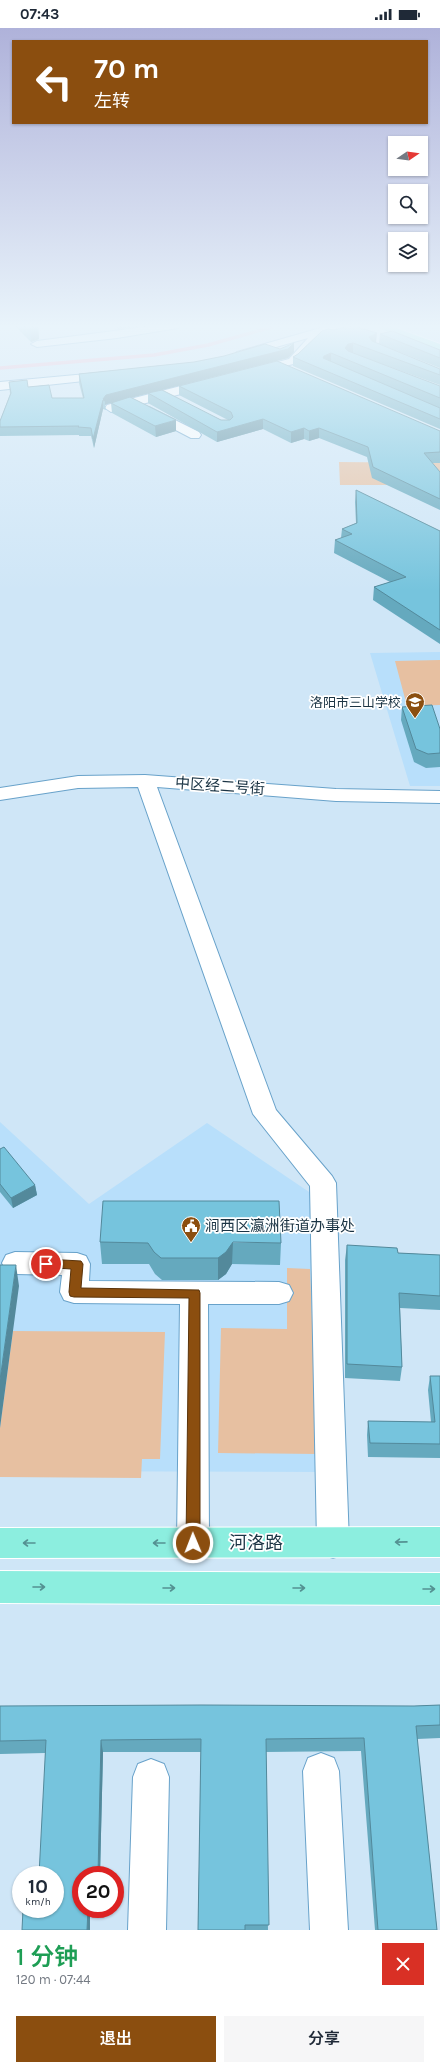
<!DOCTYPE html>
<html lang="zh">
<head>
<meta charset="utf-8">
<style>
  body { margin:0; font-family:Karla,"Noto Sans SC",sans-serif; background:#f6f6f7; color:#1f2937; height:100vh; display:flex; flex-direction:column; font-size:15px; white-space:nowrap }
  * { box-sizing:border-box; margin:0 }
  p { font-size:13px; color:#747a83 }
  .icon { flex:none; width:22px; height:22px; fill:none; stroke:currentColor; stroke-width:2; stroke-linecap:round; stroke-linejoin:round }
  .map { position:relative; height:1902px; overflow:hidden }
  .side { display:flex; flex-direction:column; background:#fff; flex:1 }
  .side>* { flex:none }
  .top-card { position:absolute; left:12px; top:12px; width:416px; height:84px; border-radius:0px; box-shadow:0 1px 3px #0004; background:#8b4e0f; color:#fff; overflow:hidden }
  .needle { width:26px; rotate:77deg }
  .controls { position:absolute; left:388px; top:108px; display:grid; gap:8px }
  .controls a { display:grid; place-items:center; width:40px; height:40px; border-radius:0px; background:#fff; box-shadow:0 1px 3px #0004; font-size:20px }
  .speed { position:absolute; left:12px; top:1838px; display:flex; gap:8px; font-size:20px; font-weight:700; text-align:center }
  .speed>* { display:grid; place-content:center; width:52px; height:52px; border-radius:50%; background:#fff; box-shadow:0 1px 3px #0004; line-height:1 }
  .speed small { font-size:10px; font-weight:400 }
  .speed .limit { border:6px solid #d22; background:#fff; color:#111 }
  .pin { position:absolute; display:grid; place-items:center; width:34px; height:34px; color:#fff; margin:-17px; border:2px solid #fff; border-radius:50%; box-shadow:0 1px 4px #0007 }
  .me { position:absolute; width:44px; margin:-22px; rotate:359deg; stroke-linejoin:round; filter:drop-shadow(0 0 3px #0008) }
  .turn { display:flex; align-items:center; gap:14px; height:84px; padding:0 16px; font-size:18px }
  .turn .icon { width:52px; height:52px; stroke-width:2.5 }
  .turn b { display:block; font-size:28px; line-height:34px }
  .round { display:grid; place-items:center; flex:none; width:42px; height:42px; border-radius:0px; background:#f6f6f7 }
  .overview { display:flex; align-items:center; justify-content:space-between; height:68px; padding:0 16px }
  h1 { font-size:24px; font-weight:600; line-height:30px; color:#1e9e55 }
  .button { display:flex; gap:8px; margin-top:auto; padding:8px 16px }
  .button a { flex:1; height:46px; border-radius:0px; background:#8b4e0f; color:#fff; font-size:16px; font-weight:600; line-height:46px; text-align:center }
  .button a+a { background:#f6f6f7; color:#1f2937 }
  .status { display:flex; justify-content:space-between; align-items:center; height:28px; padding:0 20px; background:#fff; direction:ltr }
  .status svg { height:11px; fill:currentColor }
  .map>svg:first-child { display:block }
  .built { fill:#b8dffb }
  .green { fill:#e7c0a1 }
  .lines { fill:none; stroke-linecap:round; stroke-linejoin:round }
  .stream { stroke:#f9aec5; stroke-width:3.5 }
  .minor-casing { stroke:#68a2ca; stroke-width:2 }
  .major-casing { stroke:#fff; stroke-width:2 }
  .minor { fill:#fff; fill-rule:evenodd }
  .major { fill:#8ceedf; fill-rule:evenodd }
  .wall { fill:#65a9be }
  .shaded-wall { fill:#53899b }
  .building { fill:#76c4dd; stroke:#53899b }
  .oneway { stroke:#549192 }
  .route { fill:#8b4e0f; stroke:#5a330a }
  .labels { text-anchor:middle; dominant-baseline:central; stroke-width:3.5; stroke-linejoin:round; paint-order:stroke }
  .far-poi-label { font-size:13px; fill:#1b3444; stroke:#fff; text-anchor:end }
  .street-label { font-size:15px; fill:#1b3444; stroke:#fff }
  .poi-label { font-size:15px; fill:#1b3444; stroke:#fff; text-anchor:start }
  .near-street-label { font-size:18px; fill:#1b3444; stroke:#fff }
</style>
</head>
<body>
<div class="status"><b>07:43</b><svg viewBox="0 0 49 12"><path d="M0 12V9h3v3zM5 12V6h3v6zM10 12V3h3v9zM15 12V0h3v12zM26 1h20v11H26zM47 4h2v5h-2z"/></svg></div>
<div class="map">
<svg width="440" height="1902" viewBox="0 0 440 1902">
  <rect width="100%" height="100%" fill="#cfe6f7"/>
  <path class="built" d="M440,624V758H410L370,625Z
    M0,1094L89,1176L207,1095L315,1168L320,1444L0,1443Z"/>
  <path class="green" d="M339,434L440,435V457H340Z
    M440,632V677L407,678L395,633Z
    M287,1240L310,1241L317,1426L218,1425L221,1300L287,1301Z
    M13,1303L165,1304L160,1431H142L141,1450L0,1449V1400Z"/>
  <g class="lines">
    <path class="stream" d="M0,340L154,327L208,317L279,297"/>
    <defs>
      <path id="minor" d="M160,297H183L178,300L117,310L37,319L31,316L37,313Z
        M331,297H348L347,299L328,304L321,309L297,335L255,346L249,343L251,341L289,331L308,310L241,329L235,326L237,324Z
        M108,344L112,346L114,348L112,350L0,362V354Z
        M208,351L214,355L212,358L111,384L105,380L107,377Z
        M149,379L199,404L201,407L199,410H191L145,386L143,383L145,380Z
        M145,747L336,761L440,763V775L336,773L157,759L276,1082L332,1148L336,1155L349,1515L344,1526L333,1530L322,1526L317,1515L310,1158L253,1086L138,759L78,760L0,772V760L78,748Z
        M15,1224L77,1225L86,1228L90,1236L89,1253L279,1254L289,1257L293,1265L289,1273L279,1276H208L209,1515L204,1526L193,1530L182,1526L177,1515L180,1276L74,1275L64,1272L60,1264L62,1247L15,1246L6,1243L2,1235L6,1227Z
        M321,1725L334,1730L339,1743L348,1902H310L303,1743L308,1730Z
        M151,1731L164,1736L169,1749L166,1902H128L133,1749L138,1736Z"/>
      <path id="major" d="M374,297H388L440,316V323L375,299Z
        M440,1499V1529L0,1530V1500Z
        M0,1543L440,1545V1577L0,1575Z"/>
    </defs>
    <use href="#minor" class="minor-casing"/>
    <use href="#major" class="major-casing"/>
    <use href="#minor" class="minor"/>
    <use href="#major" class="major"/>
  </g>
  <path class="wall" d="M14,297H38L39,311L31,314Z
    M114,297H137V299L118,301Z
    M322,303L376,315L440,341V357L352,325L440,358V401L293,338V329L298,326Z
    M380,306L440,322V340L379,316Z
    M280,321L294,324L288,330L131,369L176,403L156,409L112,385L111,375L121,372L107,376L105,377L106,382L103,381L94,420L91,408H79V407L0,408V393L10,366L9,354L28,359L52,370H83L79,355V346L194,334Z
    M179,358L440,403V435H432L440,444V482L372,450L367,429L319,410L309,413L304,411L291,415L263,401L217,414L148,375V365L221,392H228L179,367Z
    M356,462L440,503V616L373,572L374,559L390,554L334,525L335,512L341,510L342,501L356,495L355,474Z
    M402,679L440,701V739L426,740L414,734L401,692Z
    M0,1121L35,1157L37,1167L13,1180L0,1164Z
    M100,1214L281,1215L280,1237L232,1236L226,1246L218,1252H162L155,1246L149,1236H102Z
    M347,1217L398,1225L440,1227V1282L400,1280L402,1339L400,1353L345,1350V1232Z
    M430,1348H440V1430L368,1429L367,1407L368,1393L431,1394L428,1362Z
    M440,1677V1710L417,1711L437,1902H375L361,1723L266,1724L268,1902H198L201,1724H103L100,1847H81V1881H90V1902L55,1881L45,1725L0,1726V1678H414Z"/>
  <path class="shaded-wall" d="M30,297H38L39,311L31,314Z
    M118,297H137V299L118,301Z
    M377,305L376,315L369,319V309Z
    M294,315V324L288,330L107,376L105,377V373L103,371L106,367L288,321Z
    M353,315V325L348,326L345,320L348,316Z
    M331,325V335L323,338L324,328Z
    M103,372V381L94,420L93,411Z
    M263,391V401L217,414V404Z
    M176,392V403L156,409L155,398Z
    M304,400V411L291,415V404Z
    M319,400V410L309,413V403Z
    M35,1157L37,1167L13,1180L11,1170Z
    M233,1214L232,1236L226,1246L218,1252V1230Z
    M16,1237L19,1258L0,1400V1352Z
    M101,1712L103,1724L100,1847H98Z
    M88,1881H90V1902H87Z"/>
  <path class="building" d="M350,297L377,305L369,309L372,313L440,341V347L353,315L348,316L345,320L348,323L440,358V370L331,325L324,328L323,330L440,380V391L293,329L298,326L322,303L328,301L334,302Z
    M392,303L440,322V330L380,306Z
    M294,315L288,321L106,367L103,371L105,373L103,372L93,411L91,400L78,399L79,398L0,399V393L11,365L9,354L27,352L28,359L49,357L52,370H84L79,346L194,334L224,328L265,316L280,321Z
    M277,333L440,403V424L424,425L440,444V471L373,439L368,419L319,400L309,403L304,400L291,404L263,391L217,404L148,365L162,362L221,392H230L233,389L231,384L179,358Z
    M130,369L176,392L155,398L111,375Z
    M356,462L440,503V602L374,559L406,549L335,512L352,506L342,501L357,495Z
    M432,677L440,701V725L428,726L416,721L402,679Z
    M4,1119L35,1157L11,1170L0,1156V1121Z
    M103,1173H279L281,1215L233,1214L226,1224L218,1230H161L154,1224L148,1215L100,1214Z
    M347,1217L397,1220L398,1225L440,1227V1268L399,1265L402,1339L347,1336Z
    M0,1237H16L0,1352Z
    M430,1348H440V1416L370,1415L368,1393L435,1394Z
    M201,1677L414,1678L440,1677V1697L416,1698L437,1902H378L364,1710L266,1711L269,1897H245V1902H198L201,1711L101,1712L98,1847H81V1881H88L87,1902H22L23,1881H55V1847H39L46,1712L0,1713V1678Z"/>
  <defs><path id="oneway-shaft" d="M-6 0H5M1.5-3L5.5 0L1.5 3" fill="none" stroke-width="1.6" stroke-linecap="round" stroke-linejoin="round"/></defs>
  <g class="oneway">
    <use href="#oneway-shaft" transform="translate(401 1514) rotate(179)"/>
    <use href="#oneway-shaft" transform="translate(29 1515) rotate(180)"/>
    <use href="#oneway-shaft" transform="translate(159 1515) rotate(180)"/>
    <use href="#oneway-shaft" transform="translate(39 1559)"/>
    <use href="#oneway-shaft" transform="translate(169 1560)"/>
    <use href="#oneway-shaft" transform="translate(299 1560)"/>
    <use href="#oneway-shaft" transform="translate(429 1561)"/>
  </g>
  <linearGradient id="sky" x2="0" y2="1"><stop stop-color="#afb2da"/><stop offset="0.53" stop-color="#e9f4fb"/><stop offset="1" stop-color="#e9f4fb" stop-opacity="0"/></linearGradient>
  <rect width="440" height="563" fill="url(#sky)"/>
  <path class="route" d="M46,1231L81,1233L83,1236L81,1260L199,1262L200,1265V1515L198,1519L193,1521L188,1519L186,1515L189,1270L74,1269L70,1268L69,1264L71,1241L42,1239L41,1236L42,1233Z"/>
  <defs>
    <symbol id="school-pin" viewBox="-11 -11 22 30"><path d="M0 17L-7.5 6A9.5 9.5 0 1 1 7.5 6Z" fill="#8b4e0f" stroke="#fff"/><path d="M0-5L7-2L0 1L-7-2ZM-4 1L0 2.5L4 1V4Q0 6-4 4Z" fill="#fff"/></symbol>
    <symbol id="civic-pin" viewBox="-11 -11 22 30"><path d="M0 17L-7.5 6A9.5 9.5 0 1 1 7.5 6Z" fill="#8b4e0f" stroke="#fff"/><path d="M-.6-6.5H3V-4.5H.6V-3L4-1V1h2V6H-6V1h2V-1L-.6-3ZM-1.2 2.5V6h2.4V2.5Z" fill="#fff"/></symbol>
  </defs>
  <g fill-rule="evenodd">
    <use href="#school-pin" x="404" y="663" width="22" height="30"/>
    <use href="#civic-pin" x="180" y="1187" width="22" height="30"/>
  </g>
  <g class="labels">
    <g class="far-poi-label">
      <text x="401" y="674">洛阳市三山学校</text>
    </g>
    <g class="street-label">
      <text transform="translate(220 758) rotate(4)">中区经二号街</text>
    </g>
    <g class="poi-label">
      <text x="205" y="1198">涧西区瀛洲街道办事处</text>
    </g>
    <g class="near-street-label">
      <text x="256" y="1515">河洛路</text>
    </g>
  </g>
</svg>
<div class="controls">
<a><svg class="needle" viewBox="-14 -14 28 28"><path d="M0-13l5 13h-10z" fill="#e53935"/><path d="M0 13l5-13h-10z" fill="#747a83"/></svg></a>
<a><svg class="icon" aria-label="search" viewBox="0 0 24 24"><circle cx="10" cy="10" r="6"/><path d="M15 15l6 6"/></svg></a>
<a><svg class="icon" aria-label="layers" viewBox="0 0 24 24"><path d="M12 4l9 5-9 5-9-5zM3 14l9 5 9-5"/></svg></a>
</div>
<div class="speed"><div>10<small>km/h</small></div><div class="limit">20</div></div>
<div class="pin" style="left:46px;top:1236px;background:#d93025"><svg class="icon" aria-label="arrive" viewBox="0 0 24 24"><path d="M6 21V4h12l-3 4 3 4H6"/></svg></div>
<svg class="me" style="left:193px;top:1515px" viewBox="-20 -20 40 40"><circle r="17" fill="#8b4e0f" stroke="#fff" stroke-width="3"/><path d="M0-11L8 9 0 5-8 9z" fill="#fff"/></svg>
<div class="top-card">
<div class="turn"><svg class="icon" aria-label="left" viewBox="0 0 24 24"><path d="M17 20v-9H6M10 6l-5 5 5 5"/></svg><div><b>70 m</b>左转</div></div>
</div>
</div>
<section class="side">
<div class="overview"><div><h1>1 分钟</h1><p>120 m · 07:44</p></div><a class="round" style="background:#d93025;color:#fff"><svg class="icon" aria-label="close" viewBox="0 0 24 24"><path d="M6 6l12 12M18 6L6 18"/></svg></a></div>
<div class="button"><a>退出</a><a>分享</a></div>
</section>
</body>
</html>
